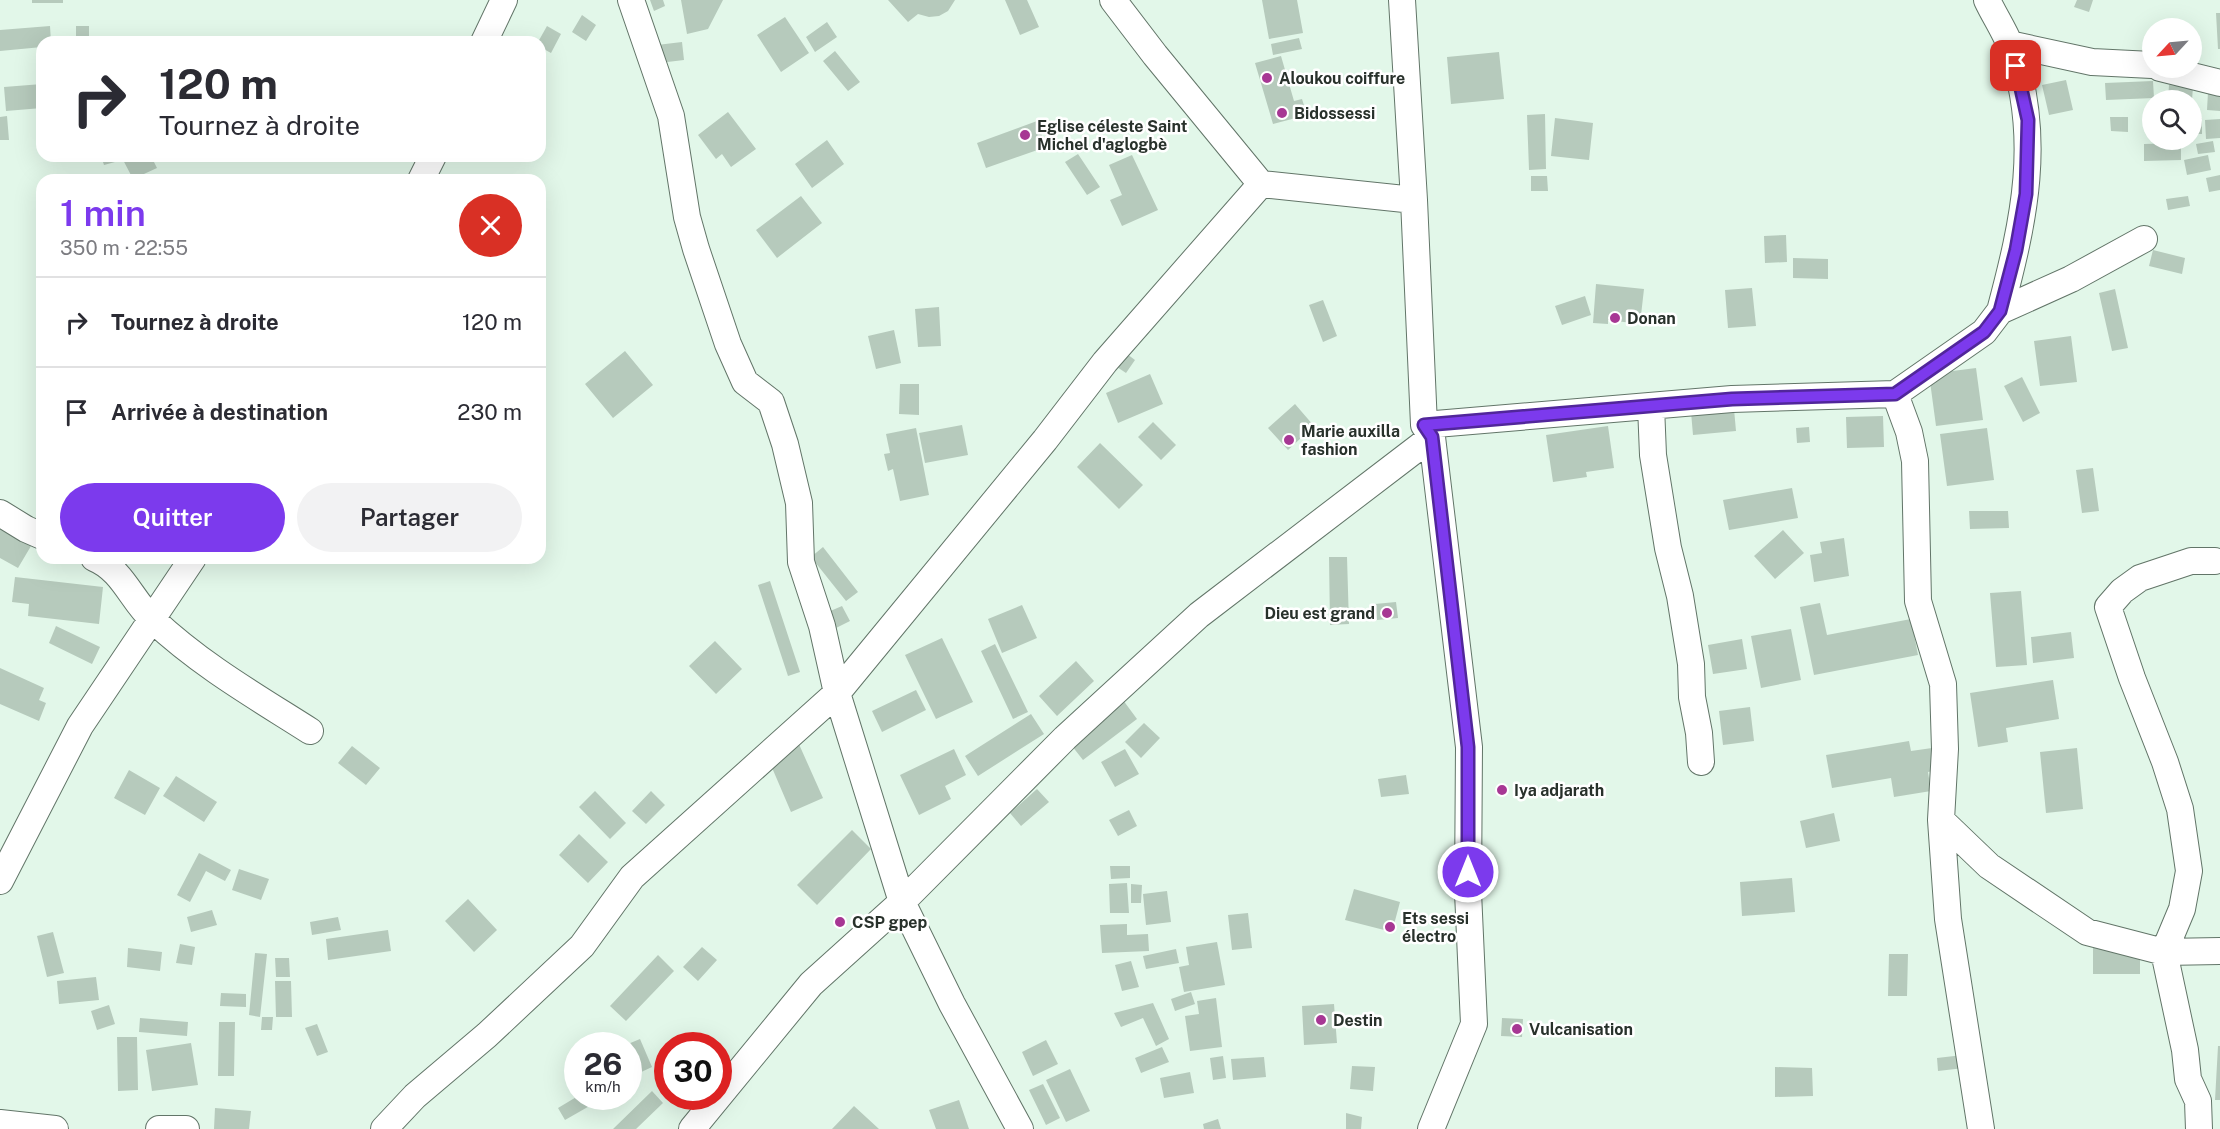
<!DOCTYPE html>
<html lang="fr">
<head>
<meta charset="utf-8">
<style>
  body { margin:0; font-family:"Public Sans",sans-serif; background:#f2f2f3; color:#2b2b33; height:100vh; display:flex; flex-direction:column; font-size:22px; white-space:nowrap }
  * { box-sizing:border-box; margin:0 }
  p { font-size:20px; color:#7c7c81 }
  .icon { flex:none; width:33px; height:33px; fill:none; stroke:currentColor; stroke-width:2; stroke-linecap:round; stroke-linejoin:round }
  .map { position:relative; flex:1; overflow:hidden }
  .details { position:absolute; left:36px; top:174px; width:510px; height:390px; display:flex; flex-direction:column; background:#fff; border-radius:18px; box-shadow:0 6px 24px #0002 }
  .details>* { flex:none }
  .banner { position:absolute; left:36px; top:36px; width:510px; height:126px; border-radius:18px; box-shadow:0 6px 24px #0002; background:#fff; color:#2b2b33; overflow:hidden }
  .needle { width:39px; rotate:244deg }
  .tools { position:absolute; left:2142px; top:18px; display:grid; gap:12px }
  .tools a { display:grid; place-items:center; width:60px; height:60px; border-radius:50%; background:#fff; box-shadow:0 6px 24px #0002; font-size:30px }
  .speed { position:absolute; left:564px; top:1032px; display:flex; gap:12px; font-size:30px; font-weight:700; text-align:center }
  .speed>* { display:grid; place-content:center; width:78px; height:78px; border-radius:50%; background:#fff; box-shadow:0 6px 24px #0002; line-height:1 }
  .speed small { font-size:15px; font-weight:400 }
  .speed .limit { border:9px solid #d22; background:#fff; color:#111 }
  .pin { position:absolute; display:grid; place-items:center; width:51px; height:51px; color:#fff; margin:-26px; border-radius:12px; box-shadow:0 3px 9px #0006 }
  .me { position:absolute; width:66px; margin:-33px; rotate:0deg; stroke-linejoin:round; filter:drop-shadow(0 0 4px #0008) }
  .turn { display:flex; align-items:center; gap:21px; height:126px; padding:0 24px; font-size:27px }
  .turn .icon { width:78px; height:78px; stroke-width:2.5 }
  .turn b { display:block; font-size:42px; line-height:51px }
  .round { display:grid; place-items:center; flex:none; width:63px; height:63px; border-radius:32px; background:#f2f2f3 }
  .overview { display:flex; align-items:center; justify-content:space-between; height:102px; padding:0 24px }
  h1 { font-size:36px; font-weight:600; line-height:45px; color:#7c3aed }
  .button { display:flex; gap:12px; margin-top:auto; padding:12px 24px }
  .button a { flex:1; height:69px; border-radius:36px; background:#7c3aed; color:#fff; font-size:24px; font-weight:600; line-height:69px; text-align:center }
  .button a+a { background:#f2f2f3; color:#2b2b33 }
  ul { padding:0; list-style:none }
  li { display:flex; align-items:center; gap:18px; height:90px; padding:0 24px; border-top:2px solid #e1e1e2 }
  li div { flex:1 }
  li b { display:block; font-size:22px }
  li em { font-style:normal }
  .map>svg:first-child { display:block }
  .building { fill:#b6cabc }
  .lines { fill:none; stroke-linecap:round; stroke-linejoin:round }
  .street-casing { stroke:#627568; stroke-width:28 }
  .street { stroke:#fff; stroke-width:26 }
  .route-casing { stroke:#51269a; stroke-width:15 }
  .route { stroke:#7c3aed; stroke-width:10 }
  .poi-dot { fill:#a73794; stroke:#fff; stroke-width:2 }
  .labels { text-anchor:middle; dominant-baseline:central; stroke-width:5; stroke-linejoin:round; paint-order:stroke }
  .poi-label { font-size:16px; font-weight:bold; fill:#28312b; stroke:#fff; text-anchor:start }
</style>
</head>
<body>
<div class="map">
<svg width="2220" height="1129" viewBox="0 0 2220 1129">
  <rect width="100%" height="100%" fill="#e2f7e9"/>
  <path class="building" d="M32,0H63V3H32Z
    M650,0H663L665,6L654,11Z
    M681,0H723L708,29L687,34Z
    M888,0H955L948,11L939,16L929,17L918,14L908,22Z
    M1005,0H1027L1039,27L1020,35Z
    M1262,0H1297L1303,33L1269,39Z
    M2077,0H2093L2089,12L2074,7Z
    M2216,13H2220V49H2218Z
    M582,15L596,25L586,41L572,32Z
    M785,17L809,53L781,72L757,35Z
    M827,22L837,37L815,52L806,37Z
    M50,26L51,42H42V47L0,51V30Z
    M76,26H89V42H76Z
    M547,26L561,34L551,53L540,47V42H538Z
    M1299,38L1302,49L1273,55L1271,44Z
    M682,42L684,60L659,63L657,45Z
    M835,51L860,82L848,91L823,61Z
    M1499,52L1504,99L1451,104L1447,57Z
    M1281,56L1294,101L1302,99L1307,115L1273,124L1255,63Z
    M2066,80L2073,110L2049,115L2042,85Z
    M2153,81L2154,98L2106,100L2105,83Z
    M42,84V108L6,111L4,87Z
    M2169,85L2193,87L2192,100H2168Z
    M2208,92L2220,93V111L2207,110Z
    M728,112L756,149L731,167L722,154L716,159L698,135Z
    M1545,114L1546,169L1529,170L1527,115Z
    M7,116L9,140H0V117Z
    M2110,117H2128V132L2111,131Z
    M1555,118L1593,123L1589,160L1551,156Z
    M2192,118H2202V134H2192Z
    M2220,119V138L2206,139L2205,120Z
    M1037,121L1046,147L986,168L977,143Z
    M827,140L844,164L812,188L795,164Z
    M2213,141L2215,152L2198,154L2196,144Z
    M2181,143V160L2144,161V144Z
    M1078,154L1100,187L1087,195L1065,162Z
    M1132,155L1158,210L1122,226L1110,200L1122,195L1109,165Z
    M2208,155L2211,170L2187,175L2184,160Z
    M101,156H113L115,162L104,165Z
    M121,156H151L157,168L133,179Z
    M2220,175V190L2209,192L2206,178Z
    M1531,176H1547L1548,191H1531Z
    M801,196L822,223L777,258L756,230Z
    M2188,196L2190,206L2168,210L2166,199Z
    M1786,235L1787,262L1765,263L1764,236Z
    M2153,250L2185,258L2182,274L2149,266Z
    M1793,258L1828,259V279L1793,278Z
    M1596,284L1644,289L1640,324L1608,320V324L1593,323Z
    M1752,288L1756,326L1728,328L1725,290Z
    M2115,289L2128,348L2112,351L2099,293Z
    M1585,296L1591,315L1562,325L1555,306Z
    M1323,300L1337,336L1323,342L1309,305Z
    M939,307L941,346L918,347L915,309Z
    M894,330L901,363L876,369L868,336Z
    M2071,336L2077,382L2040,386L2034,341Z
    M625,351L653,385L613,418L585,384Z
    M1123,351L1135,360L1126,373L1114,365Z
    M1976,368L1983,420L1936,426L1929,374Z
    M1150,374L1163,404L1118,423L1106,393Z
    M2022,377L2040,413L2023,422L2004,386Z
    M900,384H919V415L899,414Z
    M1295,404L1314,426L1288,450L1268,428Z
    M1734,409L1736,431L1693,435L1691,412Z
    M1883,416L1884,447L1847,448L1846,417Z
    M1153,422L1176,445L1161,460L1138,437Z
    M962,425L968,455L925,463L919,433Z
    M1608,426L1614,468L1586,472L1587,477L1553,482L1546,435Z
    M1809,427L1810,442L1797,443L1796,428Z
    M916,428L929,495L900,501L893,469L888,471L884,454L890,453L886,434Z
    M1987,428L1994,480L1947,486L1940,434Z
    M1100,443L1143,485L1119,509L1077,467Z
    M2093,468L2099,511L2082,513L2076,470Z
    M1792,488L1798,518L1729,530L1723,500Z
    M1969,511H2008L2009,528L1970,529Z
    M0,528L31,546L18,568L0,558Z
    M1783,530L1804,553L1775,579L1754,556Z
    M1844,538L1849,576L1814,582L1810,555L1822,553L1820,542Z
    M823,547L858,592L846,601L811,557Z
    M1329,557H1347L1349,624L1330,625Z
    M15,577L103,587L99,624L28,616L29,604L12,602Z
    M770,581L800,672L788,676L758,585Z
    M2021,591L2027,665L1996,667L1990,593Z
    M1396,602L1398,618L1377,620L1375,604Z
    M1820,603L1827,635L1911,619L1918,655L1814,675L1800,607Z
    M1022,605L1037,638L1002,653L988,619Z
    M842,606L850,621L836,628L828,612Z
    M56,626L100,647L92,664L49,643Z
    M1791,629L1801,680L1761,688L1751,636Z
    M2071,632L2074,658L2033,663L2031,637Z
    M942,638L973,702L936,719L905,655Z
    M1742,639L1747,669L1713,674L1708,645Z
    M715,641L742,669L716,694L689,666Z
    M995,644L1028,712L1013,719L981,651Z
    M1076,661L1094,681L1057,716L1039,696Z
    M0,668L44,688L39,700L46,703L39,721L0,704Z
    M2053,680L2059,719L2006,728L2008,742L1978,747L1970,693Z
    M916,690L926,710L882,732L872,711Z
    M1123,700L1137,719L1083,760L1068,741Z
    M1750,707L1754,741L1723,745L1719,711Z
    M1031,714L1044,734L978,776L965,756Z
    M1144,723L1160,738L1141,758L1125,742Z
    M1909,741L1911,751L1932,748L1937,770L1928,772L1931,791L1894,797L1891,778L1832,788L1826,755Z
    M798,742L823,798L791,812L767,756Z
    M352,746L380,768L366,785L338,763Z
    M2077,748L2083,809L2046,813L2040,752Z
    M954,749L966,775L945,786L951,799L919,815L900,775Z
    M1125,749L1139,774L1115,787L1101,762Z
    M129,770L160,788L145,815L114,798Z
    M1406,775L1409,794L1381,797L1378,779Z
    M176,776L217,802L204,822L163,796Z
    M1037,789L1049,802L1021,826L1010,813Z
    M595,791L626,823L610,839L579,807Z
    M651,791L665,805L646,824L632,811Z
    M1129,810L1137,826L1118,836L1109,820Z
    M1834,813L1840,841L1806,848L1800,821Z
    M852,830L871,849L817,905L797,885Z
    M579,834L608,862L588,883L559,855Z
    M199,853L231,870L225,881L206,871L190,902L177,895Z
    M1110,866H1130V878L1111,879Z
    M239,869L269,879L261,900L232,890Z
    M1792,878L1795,912L1742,916L1740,882Z
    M1127,883L1129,913H1110L1109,884Z
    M1131,884L1142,885L1141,903H1131Z
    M1354,889L1400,902L1392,932L1345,920Z
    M1167,891L1171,922L1146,925L1143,894Z
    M468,899L497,930L474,952L445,921Z
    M212,910L217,925L191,932L187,917Z
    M1248,913L1252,948L1232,950L1228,915Z
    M338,917L341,930L312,935L310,922Z
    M1127,924V935L1148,934L1149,951L1102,953L1100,925Z
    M388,930L391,951L328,960L326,939Z
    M53,932L64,973L47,977L37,936Z
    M1217,942L1225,985L1184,992L1179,967L1189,965L1186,947Z
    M180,944L195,947L192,965L176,963Z
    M702,947L717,960L698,981L683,967Z
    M128,948L162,952L160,971L127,967Z
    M2093,948H2140V974H2093Z
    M1176,949L1179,963L1146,969L1143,956Z
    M255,953L267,954L260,1017L249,1015Z
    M1889,954H1908L1907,996H1888Z
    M658,955L674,971L626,1021L610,1006Z
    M275,958H289L290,977H276Z
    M1131,961L1139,987L1122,991L1115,965Z
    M96,977L99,1000L59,1004L57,981Z
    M275,981H291L292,1017H276Z
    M1191,992L1195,1004L1175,1011L1171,999Z
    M221,993L246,994V1007L220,1006Z
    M1216,998L1222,1047L1190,1051L1185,1016L1199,1014L1197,1001Z
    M1153,1003L1169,1039L1156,1046L1143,1018L1121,1027L1114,1013Z
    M1334,1004L1337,1043L1304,1045L1302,1006Z
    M109,1005L115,1024L97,1030L91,1011Z
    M262,1017H273L272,1030H261Z
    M140,1018L188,1022L187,1036L139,1032Z
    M1502,1018L1523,1019L1522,1037L1501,1036Z
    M219,1022H235L234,1076H218Z
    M317,1024L328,1052L317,1056L305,1028Z
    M117,1037H137L138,1090L118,1091Z
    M640,1039L652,1067L637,1074L628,1055V1044Z
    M1046,1040L1058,1064L1033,1076L1022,1052Z
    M191,1043L198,1085L152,1091L146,1050Z
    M2218,1046H2220V1100H2215Z
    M1162,1047L1169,1062L1141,1073L1135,1058Z
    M1963,1055L1964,1068L1938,1071L1937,1058Z
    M1223,1056L1226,1078L1213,1080L1210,1058Z
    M1264,1057L1266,1077L1233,1080L1231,1059Z
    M1352,1066L1375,1067L1373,1091L1350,1089Z
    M1775,1067L1812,1068L1813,1096L1775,1097Z
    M1070,1069L1090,1111L1066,1122L1046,1080Z
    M1190,1072L1194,1093L1164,1098L1160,1078Z
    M1043,1084L1060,1118L1046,1125L1029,1090Z
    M652,1091L663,1103L636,1129H613Z
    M578,1096H607L565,1120L558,1108Z
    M959,1100L969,1129H936L929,1110Z
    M854,1106L879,1129H832Z
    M215,1108L251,1111L249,1129H214Z
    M1346,1113L1362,1117L1361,1129H1346Z
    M1218,1119L1221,1129H1204L1203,1124Z"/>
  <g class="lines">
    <defs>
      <path id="street" d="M631,0L671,116L687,217L696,249L728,344L745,382L771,402L785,444L799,503L801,562L822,626L837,693L902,902L952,1004L1020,1129
        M1113,0L1155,55L1261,184L1414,200
        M1402,0L1414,200L1424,425L1432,437L1469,747L1468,892L1474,1024L1431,1129
        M1987,0C1994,15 2004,30 2010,45C2043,137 2024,221 2000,311
        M484,42L504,0
        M2009,44L2092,62L2152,65
        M2160,68L2220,83
        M421,180L433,156
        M1895,394L1909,432L1915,461L1918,601L1943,684L1945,749L1941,820L1948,919L1981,1129
        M1651,406L1653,455L1668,548L1680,596L1691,664L1692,697L1699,733L1701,762
        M1424,425L1732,399L1895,394L1984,332L2000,311L2071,279L2144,239
        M0,513L26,529L42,536
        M94,558C123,570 131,600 153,620C201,665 255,696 310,731
        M1941,820L1989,866L2087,932L2164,952L2220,951
        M0,881L80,726L193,558
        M0,1123L55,1129
        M159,1129H186
        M384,1129L415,1096L487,1035L582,946L632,877L837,693L1045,440L1105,362L1261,184
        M692,1129L811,984L902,902L1065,738L1199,615L1432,437
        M2199,1129L2198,1101L2188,1079L2185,1050L2164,952L2182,909L2189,871L2180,809L2165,762L2132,678L2108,607L2122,591L2140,578L2191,561H2215"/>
    </defs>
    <use href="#street" class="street-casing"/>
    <use href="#street" class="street"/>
  </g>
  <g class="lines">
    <defs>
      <path id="route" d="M1468,872V747L1432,437L1424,425L1732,399L1895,394L1984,332L2000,311L2016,250L2026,194L2028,120L2016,66"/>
    </defs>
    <use href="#route" class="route-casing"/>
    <use href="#route" class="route"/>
  </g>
  <g class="poi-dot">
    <circle cx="1267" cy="78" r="6"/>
    <circle cx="1282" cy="113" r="6"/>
    <circle cx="1025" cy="135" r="6"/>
    <circle cx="1615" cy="318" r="6"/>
    <circle cx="1289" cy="440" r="6"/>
    <circle cx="1387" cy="613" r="6"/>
    <circle cx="1502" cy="790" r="6"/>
    <circle cx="840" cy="922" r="6"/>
    <circle cx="1390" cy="927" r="6"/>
    <circle cx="1321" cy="1020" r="6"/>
    <circle cx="1517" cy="1029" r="6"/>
  </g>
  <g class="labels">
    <g class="poi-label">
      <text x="1279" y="78">Aloukou coiffure</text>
      <text x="1294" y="113">Bidossessi</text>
      <text x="1037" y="126">Eglise céleste Saint<tspan x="1037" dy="18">Michel d'aglogbè</tspan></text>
      <text x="1627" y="318">Donan</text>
      <text x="1301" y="431">Marie auxilla<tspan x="1301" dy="18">fashion</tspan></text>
      <text x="1375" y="613" text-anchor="end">Dieu est grand</text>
      <text x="1514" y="790">Iya adjarath</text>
      <text x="1402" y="918">Ets sessi<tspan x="1402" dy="18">électro</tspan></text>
      <text x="852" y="922">CSP gpep</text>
      <text x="1333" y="1020">Destin</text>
      <text x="1529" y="1029">Vulcanisation</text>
    </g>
  </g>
</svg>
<div class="tools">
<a><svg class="needle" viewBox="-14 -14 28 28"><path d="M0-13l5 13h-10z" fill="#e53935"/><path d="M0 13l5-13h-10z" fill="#7c7c81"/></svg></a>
<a><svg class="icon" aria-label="search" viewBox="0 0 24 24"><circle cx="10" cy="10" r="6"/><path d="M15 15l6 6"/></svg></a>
</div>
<div class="speed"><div>26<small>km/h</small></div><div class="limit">30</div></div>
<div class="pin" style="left:2016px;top:66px;background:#d93025"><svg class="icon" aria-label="arrive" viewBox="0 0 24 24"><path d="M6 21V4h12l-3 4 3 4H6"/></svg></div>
<svg class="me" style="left:1468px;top:872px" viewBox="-20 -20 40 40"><circle r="17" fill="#7c3aed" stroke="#fff" stroke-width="3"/><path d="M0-11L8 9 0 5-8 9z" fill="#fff"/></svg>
<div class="banner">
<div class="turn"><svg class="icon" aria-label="right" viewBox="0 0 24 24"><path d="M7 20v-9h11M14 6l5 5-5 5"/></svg><div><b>120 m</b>Tournez à droite</div></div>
</div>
<section class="details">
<div class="overview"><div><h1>1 min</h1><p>350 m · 22:55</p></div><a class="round" style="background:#d93025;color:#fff"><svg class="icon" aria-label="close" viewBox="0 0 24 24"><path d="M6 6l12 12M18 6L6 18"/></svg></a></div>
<ul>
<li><svg class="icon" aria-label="right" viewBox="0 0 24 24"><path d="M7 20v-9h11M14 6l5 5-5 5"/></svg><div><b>Tournez à droite</b></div><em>120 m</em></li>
<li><svg class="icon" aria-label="arrive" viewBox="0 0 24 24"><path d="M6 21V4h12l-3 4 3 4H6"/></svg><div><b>Arrivée à destination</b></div><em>230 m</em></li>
</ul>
<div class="button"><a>Quitter</a><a>Partager</a></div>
</section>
</div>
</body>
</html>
